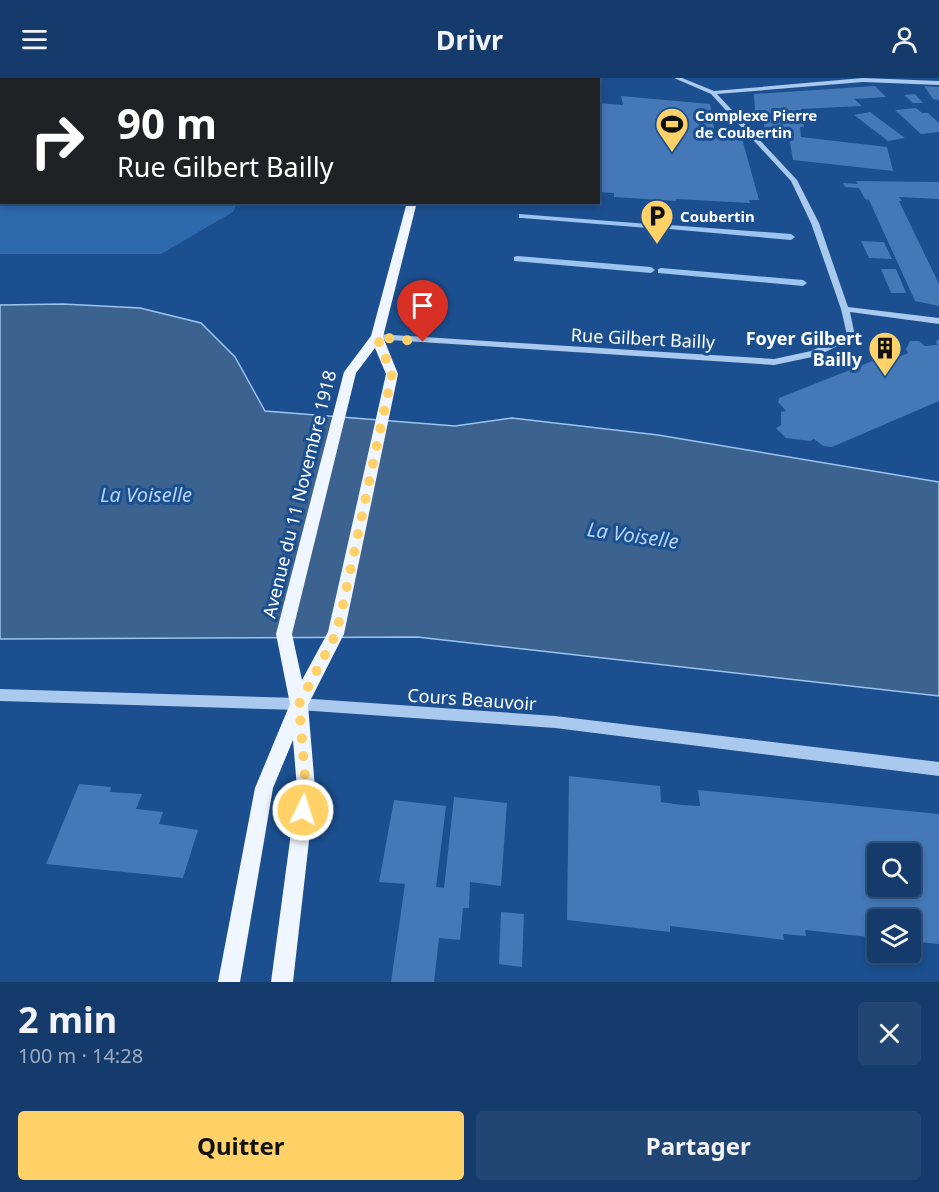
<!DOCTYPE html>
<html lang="fr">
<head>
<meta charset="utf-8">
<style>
  body { margin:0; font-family:"Noto Sans",sans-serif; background:#214673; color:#f1f3f6; height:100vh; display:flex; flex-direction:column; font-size:22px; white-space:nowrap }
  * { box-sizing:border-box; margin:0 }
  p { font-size:20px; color:#9dadc1 }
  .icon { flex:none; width:33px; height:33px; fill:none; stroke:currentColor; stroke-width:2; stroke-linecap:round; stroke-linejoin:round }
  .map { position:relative; height:904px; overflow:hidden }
  .details { display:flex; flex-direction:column; background:#143b6b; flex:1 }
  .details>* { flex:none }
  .guide { position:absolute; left:0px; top:0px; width:600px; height:126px; box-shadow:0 3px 9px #0003,0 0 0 2px #33557e; background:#202124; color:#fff; overflow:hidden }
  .fabs { position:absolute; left:867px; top:765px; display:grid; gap:12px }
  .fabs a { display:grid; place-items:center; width:54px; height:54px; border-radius:6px; background:#143b6b; box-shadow:0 3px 9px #0003,0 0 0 2px #33557e; font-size:30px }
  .pin { position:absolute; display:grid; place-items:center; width:51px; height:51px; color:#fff; margin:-62px -26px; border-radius:50% 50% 50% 0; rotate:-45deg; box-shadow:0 0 6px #0007 }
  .pin .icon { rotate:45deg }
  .me { position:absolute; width:66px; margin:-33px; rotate:4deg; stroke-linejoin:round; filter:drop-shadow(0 0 4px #0008) }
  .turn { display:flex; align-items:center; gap:21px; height:126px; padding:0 18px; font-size:27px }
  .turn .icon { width:78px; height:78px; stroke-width:2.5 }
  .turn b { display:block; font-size:42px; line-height:51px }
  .round { display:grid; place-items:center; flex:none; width:63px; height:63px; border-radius:6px; background:#214673 }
  .headline { display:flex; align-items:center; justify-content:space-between; height:102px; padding:0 18px }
  h1 { font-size:36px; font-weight:700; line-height:45px }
  .action { display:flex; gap:12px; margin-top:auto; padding:12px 18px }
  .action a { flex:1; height:69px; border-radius:6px; background:#ffd166; color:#111; font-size:24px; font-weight:700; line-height:69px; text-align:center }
  .action a+a { background:#214673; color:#f1f3f6 }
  header { display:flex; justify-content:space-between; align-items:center; height:78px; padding:0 18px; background:#143b6b; font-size:27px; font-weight:700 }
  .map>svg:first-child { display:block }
  .green { fill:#2e69ad }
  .water { fill:#3c6290; stroke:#9cc4f0; stroke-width:1.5 }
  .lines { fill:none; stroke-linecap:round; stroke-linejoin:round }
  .stream { fill:#9cc4f0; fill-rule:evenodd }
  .building { fill:#4478b7; fill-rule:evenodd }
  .minor { fill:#a9c9ee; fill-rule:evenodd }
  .major { fill:#f0f6ff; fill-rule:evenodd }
  .route { stroke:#ffd166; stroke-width:10; stroke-dasharray:0 18 }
  .labels { text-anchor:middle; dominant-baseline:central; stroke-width:6; stroke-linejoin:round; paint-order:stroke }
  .far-poi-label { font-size:15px; font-weight:bold; fill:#fff; stroke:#1b4f8f; text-anchor:start }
  .street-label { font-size:18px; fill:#fff; stroke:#1b4f8f }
  .poi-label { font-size:18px; font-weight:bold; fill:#fff; stroke:#1b4f8f; text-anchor:end }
  .water-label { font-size:20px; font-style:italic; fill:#b5d3f5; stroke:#1b4f8f }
</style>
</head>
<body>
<header><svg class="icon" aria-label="menu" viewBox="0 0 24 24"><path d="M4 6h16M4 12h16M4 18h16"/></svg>Drivr<svg class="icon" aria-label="person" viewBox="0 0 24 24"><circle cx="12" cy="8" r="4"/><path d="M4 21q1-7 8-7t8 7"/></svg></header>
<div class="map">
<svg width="939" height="904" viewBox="0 0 939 904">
  <rect width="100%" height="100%" fill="#1b4f8f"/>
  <path class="green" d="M0,63L2,124L237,125L233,134L161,176H0Z"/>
  <path class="water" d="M63,226L140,230L201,245L235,279L265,333L455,348L512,340L658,357L939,404V618L417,559L0,561V227Z"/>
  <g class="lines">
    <path class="stream" d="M519,136L648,146L652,148L648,150L522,140H519Z
      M655,146L791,156L795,159L791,162L658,150L654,148Z
      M517,178L651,189L655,192L651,195L514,183V179Z
      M661,190L803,202L807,205L803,208L658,195V191Z"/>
  </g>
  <path class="building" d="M875,8L886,19L854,21L862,28L801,31L804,49H800L801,59L887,69L893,93L793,82L789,59L765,56L763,35L755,34L754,16Z
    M924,8L939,9V22L933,21Z
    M915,16L923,25H913L904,17Z
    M621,18L710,26L715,56L741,57L759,122H749L750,125L676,121V123L614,119V115L598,114V25L623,27Z
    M916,30L922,35H928L939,45V54L921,56L895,32Z
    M870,34L905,60L888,63L854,37Z
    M856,103L939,104V121L899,119L902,123H899L939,206V228L915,223L869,122L865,121L859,110L845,109L843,105L858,106Z
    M53,124H235L234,127L51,128Z
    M861,163L884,164L892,181L869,180Z
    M881,191H896L906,215H891Z
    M939,261V323L832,369L823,368L814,361L810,363L786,360L776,350L781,347V334L786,333L778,324L779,320L890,276L901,278L908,275L906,271L910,263H919L925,268L937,267L936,263Z
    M569,698L660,708L661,724L682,727L700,728L698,712L939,736V866L910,863V842H878V860L805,852L806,858L783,856L784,862L670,848V854L567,842ZM878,776H910V808H878Z
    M79,706L111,709L110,714L142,716L136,731L163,734L159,746L198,752L183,800L46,786Z
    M454,719L507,725L501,808L470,804L469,830H463L460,862L439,860L434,904H391L405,806L379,804L394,722L446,728L436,809L444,810Z
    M501,834L524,836L522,889L499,886Z"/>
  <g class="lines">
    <path class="minor" d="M434,0H444L431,2Z
      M674,0H682L714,13L863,0L939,3V7L863,4L717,16L797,102L819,145L848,229L939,240V246L850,234L855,258L854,260L817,278L774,287L374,261L373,259L377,256L774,281L811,273L847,257L841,231L811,145L791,103L711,16Z
      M0,48H2V52H0Z
      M0,611L299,620L555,638L939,684V698L555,650L299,632L0,623Z"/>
    <path class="major" d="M452,0H460L451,2Z
      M407,124H417L383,259L398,296L344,556L308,627L315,710L293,904H271L297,710L293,662L273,710L240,904H218L255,710L290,626L276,556L344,294L371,258ZM375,270L386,296L328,554L302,602L292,556L356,295Z"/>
  </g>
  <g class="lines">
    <path class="route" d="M303,732L306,710L299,626L336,556L343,527L392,296L377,259L423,264"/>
  </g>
  <defs>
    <symbol id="stadium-pin" viewBox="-11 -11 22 30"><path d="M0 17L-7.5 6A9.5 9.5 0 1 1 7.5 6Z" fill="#ffd166" stroke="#1b4f8f"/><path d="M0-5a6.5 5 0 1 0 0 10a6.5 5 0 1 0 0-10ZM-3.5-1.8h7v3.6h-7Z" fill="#111"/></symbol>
    <symbol id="parking-pin" viewBox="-11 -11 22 30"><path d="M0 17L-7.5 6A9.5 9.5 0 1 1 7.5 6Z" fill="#ffd166" stroke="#1b4f8f"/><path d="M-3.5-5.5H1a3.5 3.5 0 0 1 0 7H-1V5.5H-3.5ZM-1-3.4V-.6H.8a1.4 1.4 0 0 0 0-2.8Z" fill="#111"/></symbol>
    <symbol id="building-pin" viewBox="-11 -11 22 30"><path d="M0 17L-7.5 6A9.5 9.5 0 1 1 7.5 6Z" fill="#ffd166" stroke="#1b4f8f"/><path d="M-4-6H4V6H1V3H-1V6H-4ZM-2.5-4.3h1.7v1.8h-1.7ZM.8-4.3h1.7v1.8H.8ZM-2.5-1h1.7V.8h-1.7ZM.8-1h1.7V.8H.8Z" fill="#111"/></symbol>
  </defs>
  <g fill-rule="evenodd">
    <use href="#stadium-pin" x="653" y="27" width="38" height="52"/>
    <use href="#parking-pin" x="638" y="119" width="38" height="52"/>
    <use href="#building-pin" x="866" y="251" width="38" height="52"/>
  </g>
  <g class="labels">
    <g class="far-poi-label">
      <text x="695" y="37">Complexe Pierre<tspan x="695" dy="17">de Coubertin</tspan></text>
      <text x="680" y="138">Coubertin</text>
    </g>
    <g class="street-label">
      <text transform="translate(643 260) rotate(3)">Rue Gilbert Bailly</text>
      <text transform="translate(299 416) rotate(-76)">Avenue du 11 Novembre 1918</text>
      <text transform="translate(472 621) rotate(4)">Cours Beauvoir</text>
    </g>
    <g class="poi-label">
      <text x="862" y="260">Foyer Gilbert<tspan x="862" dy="21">Bailly</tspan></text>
    </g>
    <g class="water-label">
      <text x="146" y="416">La Voiselle</text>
      <text transform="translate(633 457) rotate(8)">La Voiselle</text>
    </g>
  </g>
</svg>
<div class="fabs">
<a><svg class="icon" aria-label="search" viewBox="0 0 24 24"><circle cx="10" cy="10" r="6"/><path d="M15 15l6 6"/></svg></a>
<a><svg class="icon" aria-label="layers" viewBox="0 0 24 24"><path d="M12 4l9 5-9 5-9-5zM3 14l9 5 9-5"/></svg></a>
</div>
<div class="pin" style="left:423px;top:264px;background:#d93025"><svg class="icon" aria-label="arrive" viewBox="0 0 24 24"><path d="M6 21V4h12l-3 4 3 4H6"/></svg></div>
<svg class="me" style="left:303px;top:732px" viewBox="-20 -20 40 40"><circle r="17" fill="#ffd166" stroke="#fff" stroke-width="3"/><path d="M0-11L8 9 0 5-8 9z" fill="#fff"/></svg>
<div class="guide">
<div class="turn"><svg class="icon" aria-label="right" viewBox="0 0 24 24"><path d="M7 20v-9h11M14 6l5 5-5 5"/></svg><div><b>90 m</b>Rue Gilbert Bailly</div></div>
</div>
</div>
<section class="details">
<div class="headline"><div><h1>2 min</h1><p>100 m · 14:28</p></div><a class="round"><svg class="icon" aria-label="close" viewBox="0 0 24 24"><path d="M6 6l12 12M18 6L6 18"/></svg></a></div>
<div class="action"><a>Quitter</a><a>Partager</a></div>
</section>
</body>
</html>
